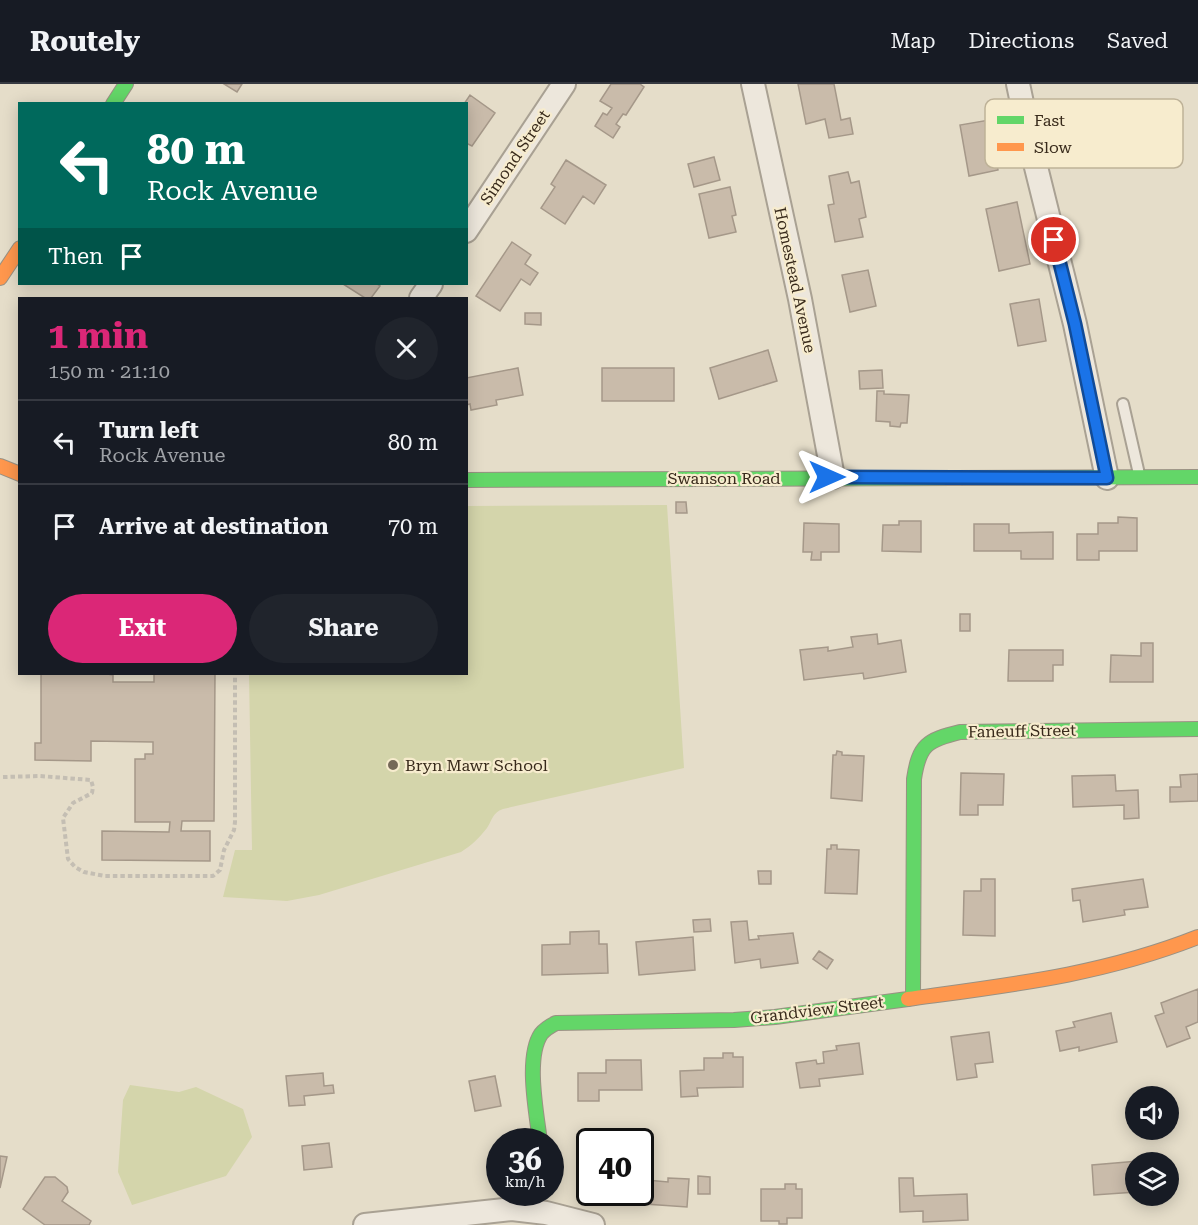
<!DOCTYPE html>
<html lang="en">
<head>
<meta charset="utf-8">
<style>
  body { margin:0; font-family:"Roboto Serif",serif; background:#20242c; color:#f1f3f6; height:100vh; display:flex; flex-direction:column; font-size:22px; white-space:nowrap }
  * { box-sizing:border-box; margin:0 }
  p { font-size:20px; color:#9ea1a6 }
  .icon { flex:none; width:33px; height:33px; fill:none; stroke:currentColor; stroke-width:2; stroke-linecap:round; stroke-linejoin:round }
  .map { position:relative; flex:1; overflow:hidden }
  .panel { position:absolute; left:18px; top:213px; width:450px; height:378px; display:flex; flex-direction:column; background:#171b24; border-radius:0px; box-shadow:0 3px 15px #0003 }
  .panel>* { flex:none }
  .guide { position:absolute; left:18px; top:18px; width:450px; height:183px; border-radius:0px; box-shadow:0 3px 15px #0003; background:#00695c; color:#fff; overflow:hidden }
  .tools { position:absolute; left:1125px; top:1002px; display:grid; gap:12px }
  .tools a { display:grid; place-items:center; width:54px; height:54px; border-radius:50%; background:#171b24; box-shadow:0 3px 15px #0003; font-size:30px }
  .speed { position:absolute; left:486px; top:1044px; display:flex; gap:12px; font-size:30px; font-weight:700; text-align:center }
  .speed>* { display:grid; place-content:center; width:78px; height:78px; border-radius:50%; background:#171b24; box-shadow:0 3px 15px #0003; line-height:1 }
  .speed small { font-size:15px; font-weight:400 }
  .speed .limit { border:3px solid #111; border-radius:9px; background:#fff; color:#111 }
  .pin { position:absolute; display:grid; place-items:center; width:51px; height:51px; color:#fff; margin:-26px; border:3px solid #fff; border-radius:50%; box-shadow:0 2px 6px #0007 }
  .me { position:absolute; width:66px; margin:-33px; rotate:90deg; stroke-linejoin:round; filter:drop-shadow(0 0 4px #0008) }
  .turn { display:flex; align-items:center; gap:21px; height:126px; padding:0 30px; font-size:27px }
  .turn .icon { width:78px; height:78px; stroke-width:2.5 }
  .turn b { display:block; font-size:42px; line-height:51px }
  .then { display:flex; align-items:center; height:57px; padding:0 30px; background:#0003; gap:12px; font-size:22px }
  .round { display:grid; place-items:center; flex:none; width:63px; height:63px; border-radius:32px; background:#20242c }
  .summary { display:flex; align-items:center; justify-content:space-between; height:102px; padding:0 30px }
  h1 { font-size:36px; font-weight:700; line-height:45px; color:#db2777 }
  .primary-button { display:flex; gap:12px; margin-top:auto; padding:12px 30px }
  .primary-button a { flex:1; height:69px; border-radius:36px; background:#db2777; color:#fff; font-size:24px; font-weight:700; line-height:69px; text-align:center }
  .primary-button a+a { background:#20242c; color:#f1f3f6 }
  ul { padding:0; list-style:none }
  li { display:flex; align-items:center; gap:18px; height:84px; padding:0 30px; border-top:2px solid #363941 }
  li div { flex:1 }
  li b { display:block; font-size:22px }
  li em { font-style:normal }
  header { display:flex; align-items:center; gap:36px; box-sizing:border-box; height:84px; padding:0 30px; background:#171b24; border-bottom:2px solid #363941 }
  header strong { font-size:28px }
  nav { display:flex; gap:33px; margin-inline-start:auto; font-size:21px }
  .map>svg:first-child { display:block }
  .green { fill:#d4d5ab }
  .building { fill:#c9bbaa; stroke:#a59889; stroke-width:1.5 }
  .lines { fill:none; stroke-linecap:round; stroke-linejoin:round }
  .lane-casing { stroke:#a9a193; stroke-width:14 }
  .street-casing { stroke:#a9a193; stroke-width:26 }
  .fast-casing { stroke:#999183; stroke-width:16 }
  .slow-casing { stroke:#999183; stroke-width:16 }
  .path { stroke:#c4beb3; stroke-width:4; stroke-dasharray:4.5 3; stroke-linecap:butt }
  .lane { stroke:#ede7dc; stroke-width:10 }
  .street { stroke:#ede7dc; stroke-width:22 }
  .fast { stroke:#63d668; stroke-width:14 }
  .slow { stroke:#ff974d; stroke-width:14 }
  .route-casing { stroke:#114b97; stroke-width:15 }
  .route { stroke:#1a73e8; stroke-width:10 }
  .poi-dot { fill:#756958; stroke:#f7ecce; stroke-width:2 }
  .labels { text-anchor:middle; dominant-baseline:central; stroke-width:4.5; stroke-linejoin:round; paint-order:stroke }
  .street-label { font-size:16px; fill:#382a1b; stroke:#f7ecce }
  .poi-label { font-size:16px; fill:#382a1b; stroke:#f7ecce; text-anchor:start }
  .key { fill:#f7ecce; stroke:#beb298; stroke-width:1.5 }
  .key-label { font-size:16px; fill:#382a1b }
</style>
</head>
<body>
<header>
<strong>Routely</strong>
<nav><a>Map</a><a>Directions</a><a>Saved</a></nav>
</header>
<div class="map">
<svg width="1198" height="1141" viewBox="0 0 1198 1141">
  <rect width="100%" height="100%" fill="#e5ddc9"/>
  <path class="green" d="M667,421L684,684L503,725C492,729 493,735 487,744C480,753 471,762 461,768L319,811L287,817L223,813L235,766H252L249,590H466L467,422Z
    M130,1001L179,1008L196,1003L243,1025L252,1053L226,1092L132,1121L118,1088L123,1016Z"/>
  <path class="building" d="M224,0H242L237,8Z
    M611,0H640L644,3L626,31L623,30L616,40L620,43L613,54L595,42L603,29L607,31L612,24L600,17Z
    M798,0H834L841,36L850,34L853,50L829,54L825,35L806,40Z
    M470,11L495,29L472,62L466,59V20H464Z
    M989,36L998,86L969,92L960,41Z
    M714,73L720,96L694,103L688,80Z
    M566,76L606,101L594,120L583,112L565,140L541,124L555,103L551,100Z
    M848,88L851,99L859,97L866,133L859,135L863,153L835,158L828,121L834,120L829,92Z
    M730,103L736,131L732,132L736,148L709,154L699,110Z
    M1017,118L1030,180L999,187L986,125Z
    M512,158L531,171L525,180L538,189L530,201L521,195L500,227L476,212Z
    M868,186L876,222L850,228L842,191Z
    M343,200H377L380,202L371,214H365Z
    M1039,215L1046,257L1018,262L1010,220Z
    M525,229H541V241L525,240Z
    M768,266L777,297L719,315L710,284Z
    M518,284L523,311L496,316L497,321L471,326L470,320L466,321V294Z
    M602,284H674V317H602Z
    M882,286L883,304L860,305L859,287Z
    M877,307H884V310L909,311L907,339H901L900,343L890,342V338L876,337Z
    M676,418H686L687,429H676Z
    M1118,433L1137,434V467H1099V476H1077V450H1098V439H1118Z
    M899,437H921V468L882,467L883,441H899Z
    M804,439L839,440V468H821V476H811L812,468H803Z
    M974,440H1009V449L1053,448V475H1021V467H974Z
    M960,530H970V547H960Z
    M877,550L878,560L901,556L906,588L864,595L863,589L804,596L800,566L828,563V567L853,563L851,553Z
    M1141,559H1153V598H1110L1111,571L1141,572Z
    M1009,566H1063V581H1053V597H1008Z
    M41,590H107L113,591V598H154V590H215L214,737H182L181,747H210V777L102,776V747L169,748L170,738H135V675H145V670H153V658L91,657V677L35,676V659H41Z
    M837,667L842,668V671L864,672L862,717L831,714L833,671H836Z
    M961,689L1004,690L1003,721H978V731H960Z
    M1198,690V717L1170,718V703H1181L1180,691Z
    M1115,691L1116,707L1138,706L1139,734L1124,735V721L1073,723L1072,692Z
    M831,761H837V765L859,766L857,810L825,809L827,765H831Z
    M758,787H771V800H759Z
    M981,795H995V852L963,851L964,807H981Z
    M1143,795L1148,823L1124,826L1125,831L1083,838L1080,816L1073,817L1072,805Z
    M710,835L711,847L694,848L693,836Z
    M747,837L749,856L759,855L758,852L793,849L798,879L761,884L760,875L735,879L731,838Z
    M599,847V860H607L608,889L542,891V861L570,860V848Z
    M693,853L695,886L639,891L636,858Z
    M819,867L833,876L827,885L813,875Z
    M1198,905V938L1186,943L1190,954L1167,963L1155,932L1164,929L1161,919Z
    M1111,929L1117,958L1079,967V963L1060,967L1056,947L1075,943L1073,938Z
    M989,948L993,978L975,980L977,993L957,996L951,953Z
    M859,959L863,990L819,995L820,1002L800,1004L796,979L816,976L817,980L824,979L823,968L837,966L836,962Z
    M723,969H733V973H743V1003L697,1004L698,1012L681,1013L680,987L704,986V974H723Z
    M606,976H641L642,1006H599V1017H578V989H606Z
    M323,989L324,1002L333,1001L334,1009L304,1012L305,1021L289,1022L286,992Z
    M495,992L501,1022L475,1027L469,997Z
    M329,1059L332,1083L304,1086L302,1062Z
    M0,1072L7,1073L0,1104Z
    M1150,1076V1078H1136V1108L1094,1111L1092,1081Z
    M698,1092L710,1093V1110H698Z
    M45,1093H55L67,1103L68,1108L62,1117L91,1137L89,1141H45L23,1125Z
    M668,1094L689,1095L687,1123L645,1120L647,1096L668,1098Z
    M899,1094H913L914,1112L967,1110L968,1136L923,1138V1127L900,1128Z
    M785,1100H796V1105H802V1134H787V1140H779V1137H761V1105H785Z"/>
  <g class="lines">
    <defs>
      <path id="lane" d="M1123,320L1139,390"/>
      <path id="street" d="M753,0L800,215L833,393
        M1018,0L1033,71L1075,240L1107,394
        M466,147L564,0
        M421,214L431,200
        M365,1141L512,1125L546,1129L593,1141"/>
      <path id="fast" d="M113,20L126,0
        M466,396L1198,393
        M913,914L914,695C919,661 927,656 960,648L1198,645
        M540,1058C537,1031 525,974 541,950C545,945 550,942 556,939L734,936L775,933L908,915"/>
      <path id="slow" d="M0,194L20,164
        M0,382L20,390
        M908,915C1010,901 1102,891 1198,853"/>
    </defs>
    <use href="#lane" class="lane-casing"/>
    <use href="#street" class="street-casing"/>
    <use href="#fast" class="fast-casing"/>
    <use href="#slow" class="slow-casing"/>
    <path class="path" d="M3,693L40,692L91,696L93,703L92,709L73,719L63,734L68,775L75,783L84,788L105,792H213L220,786L224,766L234,746L235,738V590"/>
    <use href="#lane" class="lane"/>
    <use href="#street" class="street"/>
    <use href="#fast" class="fast"/>
    <use href="#slow" class="slow"/>
  </g>
  <g class="lines">
    <defs>
      <path id="route" d="M827,393L1107,394L1075,240L1054,156"/>
    </defs>
    <use href="#route" class="route-casing"/>
    <use href="#route" class="route"/>
  </g>
  <circle class="poi-dot" cx="393" cy="681" r="6"/>
  <g class="labels">
    <g class="street-label">
      <text transform="translate(515 73) rotate(-56)">Simond Street</text>
      <text transform="translate(795 196) rotate(78)">Homestead Avenue</text>
      <text x="724" y="394">Swanson Road</text>
      <text transform="translate(1022 647) rotate(-1)">Faneuff Street</text>
      <text transform="translate(817 926) rotate(-7)">Grandview Street</text>
    </g>
    <g class="poi-label">
      <text x="405" y="681">Bryn Mawr School</text>
    </g>
  </g>
  <rect x="985" y="15" width="198" height="69" rx="9" class="key"/>
  <rect x="997" y="32" width="27" height="8" fill="#63d668"/>
  <rect x="997" y="59" width="27" height="8" fill="#ff974d"/>
  <g class="key-label">
    <text x="1034" y="42">Fast</text>
    <text x="1034" y="69">Slow</text>
  </g>
</svg>
<div class="tools">
<a><svg class="icon" aria-label="sound" viewBox="0 0 24 24"><path d="M4 9h4l5-4v14l-5-4H4zM17 9q2 3 0 6"/></svg></a>
<a><svg class="icon" aria-label="layers" viewBox="0 0 24 24"><path d="M12 4l9 5-9 5-9-5zM3 14l9 5 9-5"/></svg></a>
</div>
<div class="speed"><div>36<small>km/h</small></div><div class="limit">40</div></div>
<div class="pin" style="left:1054px;top:156px;background:#d93025"><svg class="icon" aria-label="arrive" viewBox="0 0 24 24"><path d="M6 21V4h12l-3 4 3 4H6"/></svg></div>
<svg class="me" style="left:827px;top:393px" viewBox="-20 -20 40 40"><path d="M0-17L14 15 0 8-14 15z" fill="#1a73e8" stroke="#fff" stroke-width="4"/></svg>
<div class="guide">
<div class="turn"><svg class="icon" aria-label="left" viewBox="0 0 24 24"><path d="M17 20v-9H6M10 6l-5 5 5 5"/></svg><div><b>80 m</b>Rock Avenue</div></div>
<div class="then">Then<svg class="icon" aria-label="arrive" viewBox="0 0 24 24"><path d="M6 21V4h12l-3 4 3 4H6"/></svg></div>
</div>
<section class="panel">
<div class="summary"><div><h1>1 min</h1><p>150 m · 21:10</p></div><a class="round"><svg class="icon" aria-label="close" viewBox="0 0 24 24"><path d="M6 6l12 12M18 6L6 18"/></svg></a></div>
<ul>
<li><svg class="icon" aria-label="left" viewBox="0 0 24 24"><path d="M17 20v-9H6M10 6l-5 5 5 5"/></svg><div><b>Turn left</b><p>Rock Avenue</p></div><em>80 m</em></li>
<li><svg class="icon" aria-label="arrive" viewBox="0 0 24 24"><path d="M6 21V4h12l-3 4 3 4H6"/></svg><div><b>Arrive at destination</b></div><em>70 m</em></li>
</ul>
<div class="primary-button"><a>Exit</a><a>Share</a></div>
</section>
</div>
</body>
</html>
